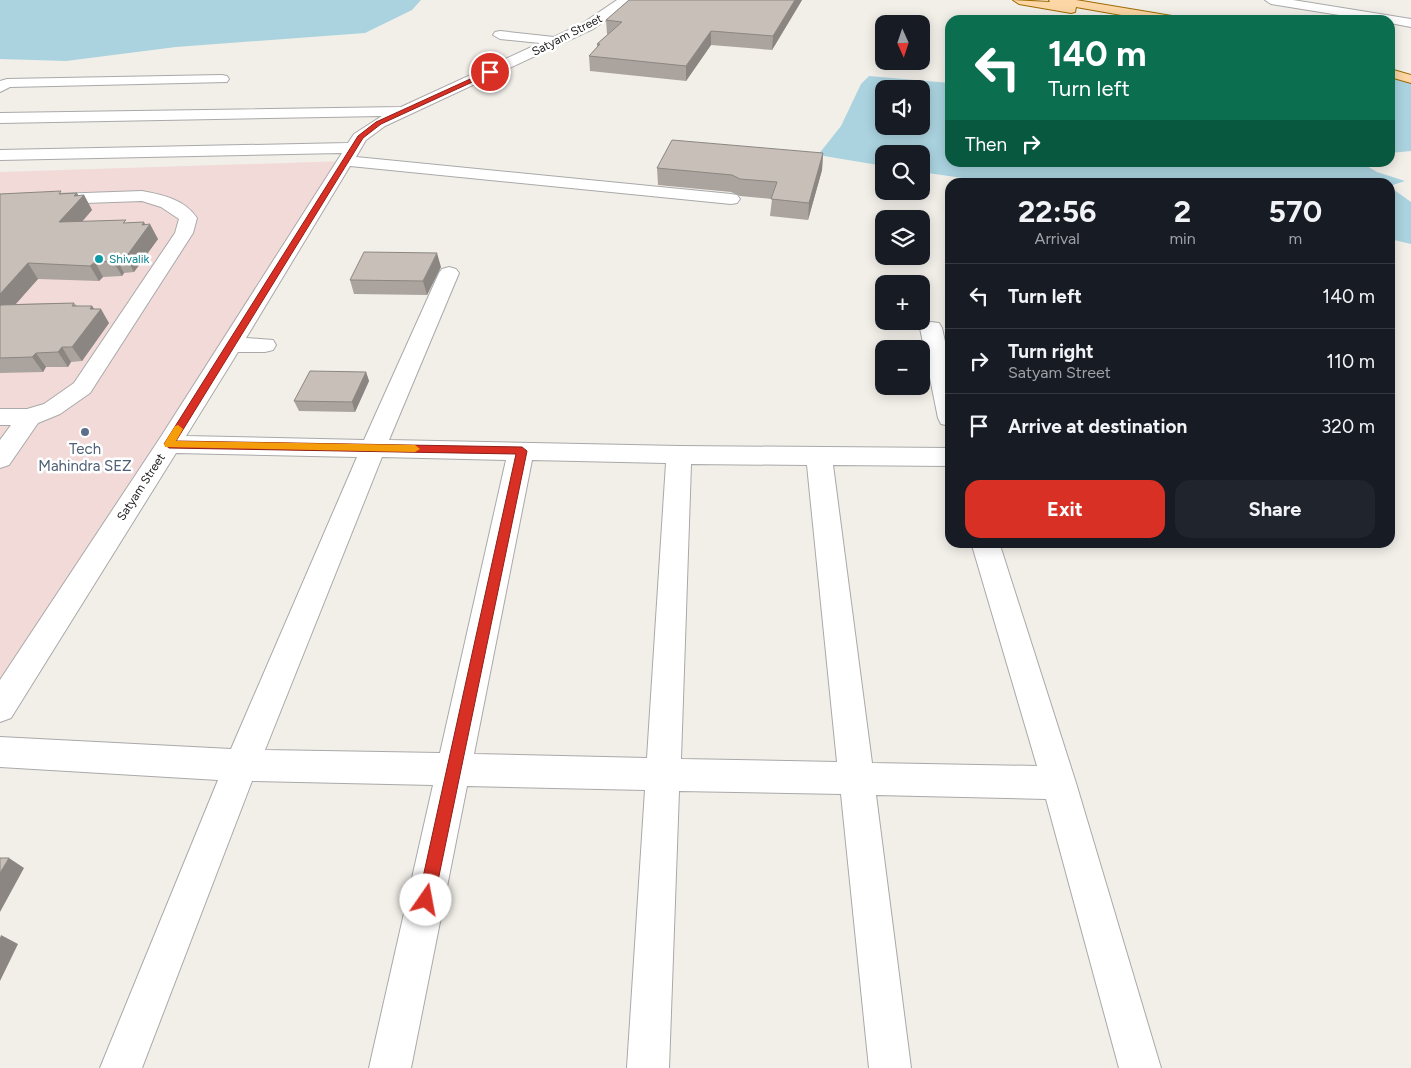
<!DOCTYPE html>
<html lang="en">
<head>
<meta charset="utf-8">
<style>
  body { margin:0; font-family:Figtree,sans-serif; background:#20242c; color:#f1f3f6; height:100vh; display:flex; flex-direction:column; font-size:19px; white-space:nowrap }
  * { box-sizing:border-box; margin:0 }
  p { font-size:16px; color:#9ea1a6 }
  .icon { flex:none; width:28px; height:28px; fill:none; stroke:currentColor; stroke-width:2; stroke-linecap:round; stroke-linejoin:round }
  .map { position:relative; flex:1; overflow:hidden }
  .drawer { position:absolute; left:945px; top:178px; width:450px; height:370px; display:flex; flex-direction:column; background:#171b24; border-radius:15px; box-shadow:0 2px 12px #0003 }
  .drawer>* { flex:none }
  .top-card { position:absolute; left:945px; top:15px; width:450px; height:152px; border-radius:15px; box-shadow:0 2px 12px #0003; background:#0b6e4f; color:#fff; overflow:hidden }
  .needle { width:32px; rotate:177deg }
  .buttons { position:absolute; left:875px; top:15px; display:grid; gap:10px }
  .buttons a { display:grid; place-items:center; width:55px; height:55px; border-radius:10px; background:#171b24; box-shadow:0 2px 12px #0003; font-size:25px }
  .pin { position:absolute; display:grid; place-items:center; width:42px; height:42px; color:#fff; margin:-21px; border:2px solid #fff; border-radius:50%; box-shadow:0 1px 5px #0007 }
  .me { position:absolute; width:55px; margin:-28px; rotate:12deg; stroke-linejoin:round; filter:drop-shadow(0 0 4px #0008) }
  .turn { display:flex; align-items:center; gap:18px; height:105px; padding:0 20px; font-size:22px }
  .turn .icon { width:65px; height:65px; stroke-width:2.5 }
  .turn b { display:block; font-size:35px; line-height:42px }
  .then { display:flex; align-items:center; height:48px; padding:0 20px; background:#0003; gap:10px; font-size:19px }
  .eta { display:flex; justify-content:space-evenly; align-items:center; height:85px; text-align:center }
  .eta b { font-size:30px; font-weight:700; line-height:35px }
  .action { display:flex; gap:10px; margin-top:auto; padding:10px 20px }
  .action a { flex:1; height:58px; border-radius:15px; background:#d93025; color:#fff; font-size:20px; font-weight:700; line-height:58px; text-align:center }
  .action a+a { background:#20242c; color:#f1f3f6 }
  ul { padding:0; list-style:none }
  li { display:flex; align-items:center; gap:15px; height:65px; padding:0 20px; border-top:1px solid #363941 }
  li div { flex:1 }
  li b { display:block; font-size:19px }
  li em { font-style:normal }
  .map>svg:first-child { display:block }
  .commercial { fill:#f2dad9 }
  .water { fill:#aad3df; fill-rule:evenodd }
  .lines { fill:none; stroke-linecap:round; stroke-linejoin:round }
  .minor-casing { stroke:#a9a9a9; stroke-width:2 }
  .major-casing { stroke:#a06b00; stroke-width:2 }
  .minor { fill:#fff; fill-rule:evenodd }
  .major { fill:#fcd6a4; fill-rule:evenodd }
  .wall { fill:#aba49e }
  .shaded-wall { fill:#8b8681 }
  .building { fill:#c7bfb8; stroke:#8b8681 }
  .route { fill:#d93025; stroke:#8d1f18 }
  .slow { fill:#f59e0b }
  .culture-dot { fill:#0f9aa8; stroke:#fff; stroke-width:2 }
  .service-dot { fill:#5c6f8a; stroke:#fff; stroke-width:2 }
  .labels { text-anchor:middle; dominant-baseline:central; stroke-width:5; stroke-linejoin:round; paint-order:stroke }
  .far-street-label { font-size:12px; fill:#222; stroke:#fff }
  .far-culture-label { font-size:12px; fill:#0d838f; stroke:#fff; text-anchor:start }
  .service-label { font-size:15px; fill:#4e5e75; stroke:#fff }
</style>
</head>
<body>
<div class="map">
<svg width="1411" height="1068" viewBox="0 0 1411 1068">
  <rect width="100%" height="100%" fill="#f2efe9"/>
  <path class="commercial" d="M346,161L0,692V172Z"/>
  <path class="water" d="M0,0H421L412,10L365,33L176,47L66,61L0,59Z
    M869,76L950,83V162H1360L1377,172L1405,181L1390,186V182H990L921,172V154H884V166L818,155L841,126L861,84ZM884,89H921V126H884Z
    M1390,76L1411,82V151L1390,153Z
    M1390,187L1411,202V244L1390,239Z"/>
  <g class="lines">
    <defs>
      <path id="minor" d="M617,0H630L618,12L593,29L385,126L366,140L356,157L731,194L737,195L740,199L737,203L731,204L350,166L246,338L273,340L276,345L273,350L265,352H238L186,436L364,440L439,273L442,269L449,267L456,269L459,273L389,440L679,446L950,448V466L833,465L872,763L1037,766L971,542H999L1076,783L1161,1068H1119L1046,799L876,795L911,1068H869L841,794L679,791L669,1068H627L645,790L467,786L411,1068H369L433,785L252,781L142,1068H100L218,780L0,767V737L231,749L357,457L176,453L11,718L0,722V680L160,438L342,153L0,160V150L348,143L354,134L382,116L0,123V113L401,107L540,43L500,39L493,35L495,32L500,31L554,37L583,23ZM382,457L506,460L440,753L265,750ZM532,460L666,463L647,758L474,754ZM691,464L807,465L837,762L681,759Z
        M1265,0H1293L1411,19V27L1390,23V20H1370L1271,4Z
        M222,75L227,76L229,79L227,82L10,87L0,92V81L7,79Z
        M142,191C163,195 184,199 197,218L193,233L90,393L60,414L38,423L9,465L0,468V440L11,425H0V409H27L44,404L74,383L175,233L179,219L161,207L142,201L0,206V196Z
        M931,322L939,323L942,328L950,364V426L941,424L938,418L920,328L923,323Z"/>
      <path id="major" d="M1013,0L1050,2L1049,0H1076L1172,16L1178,20H1150L1076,7L1075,12L1071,13L1019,4Z
        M1390,69L1411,75V83L1390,77Z"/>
    </defs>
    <use href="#minor" class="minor-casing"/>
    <use href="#major" class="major-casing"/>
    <use href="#minor" class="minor"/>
    <use href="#major" class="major"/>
  </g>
  <path class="wall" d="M629,0H802L772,50L711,45L686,81L590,71L589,56L597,47V44L608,34H607L606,20Z
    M823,153L822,170L808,220L770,216L772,199L740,196L731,192L658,185L657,168Z
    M77,193L78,196L84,195L92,210L82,222L127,223L146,225L158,239L134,272L124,273L122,276L103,277L99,281L38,279L15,304L74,303L77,306H92L94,309L109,323L82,361L71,362L68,367H46L43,372L0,373V194Z
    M441,267L427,295L354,294L350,280Z
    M366,372L369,381L355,412L299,411L294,401Z"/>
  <path class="shaded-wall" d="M795,0H802L772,50L773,36Z
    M711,31V45L686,81V66Z
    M823,153L822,170L808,220L809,203Z
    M77,193L80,199L84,195L92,210L68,237L59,222L74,196Z
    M144,222L147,228L150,224L158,239L134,272L126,257L142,225Z
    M437,253L441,267L427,295L423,281Z
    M116,258L124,273L122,276L113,261Z
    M95,262L103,277L99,281L90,266Z
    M28,263L38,279L0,322V294Z
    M92,306L97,313L101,309L109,323L82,361L72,347L90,309Z
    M62,347L71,362L68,367L58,352Z
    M36,353L46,367L43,372L32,357Z
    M366,372L369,381L355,412L352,402Z
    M9,858L24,868L0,912V873Z
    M1,935L18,944L0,981V938Z"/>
  <path class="building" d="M629,0H795L773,36L711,31L686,66L589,56L600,44H597L622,22L606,20Z
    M672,140L823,153L809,203L771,199L777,182L740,179L732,175L657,168Z
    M61,191L59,194L77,193L74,196L84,195L59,222L126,220L123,223L144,222L142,225L150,224L126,257L116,258L113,261L95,262L90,266L28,263L0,294V194Z
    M364,252L437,253L423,281L350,280Z
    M74,303L72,306H92L90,309H101L72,347H62L58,352L36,353L32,357L0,358V306L1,305Z
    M310,371L366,372L352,402L294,401Z
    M0,858H9L0,873Z"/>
  <path class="route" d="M490,70L492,73L381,124L363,138L176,441L522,447L527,451L434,900L431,906L426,908L420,906L418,900L516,454L169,448L164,444L358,136L376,122Z"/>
  <path class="slow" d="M178,425L183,429L176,441L415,445L420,449L415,452L165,447L164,444L165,442L175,426Z"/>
  <circle class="culture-dot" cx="99" cy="259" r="5"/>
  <circle class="service-dot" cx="85" cy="432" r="5"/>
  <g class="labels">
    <g class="far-street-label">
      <text transform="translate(567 35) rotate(-27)">Satyam Street</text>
      <text transform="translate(141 487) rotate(-57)">Satyam Street</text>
    </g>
    <g class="far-culture-label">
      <text x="109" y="259">Shivalik</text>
    </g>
    <g class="service-label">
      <text x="85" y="449">Tech<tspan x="85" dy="17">Mahindra SEZ</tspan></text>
    </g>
  </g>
</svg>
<div class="buttons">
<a><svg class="needle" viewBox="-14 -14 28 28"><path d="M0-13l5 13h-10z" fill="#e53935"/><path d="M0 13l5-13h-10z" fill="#9ea1a6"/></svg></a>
<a><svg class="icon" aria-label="sound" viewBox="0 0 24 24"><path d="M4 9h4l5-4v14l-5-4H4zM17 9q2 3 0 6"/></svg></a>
<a><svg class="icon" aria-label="search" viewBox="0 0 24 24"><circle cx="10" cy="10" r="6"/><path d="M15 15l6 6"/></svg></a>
<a><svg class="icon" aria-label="layers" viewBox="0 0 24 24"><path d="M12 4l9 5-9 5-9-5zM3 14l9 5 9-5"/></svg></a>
<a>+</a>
<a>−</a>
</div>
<div class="pin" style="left:490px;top:72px;background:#d93025"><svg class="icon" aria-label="arrive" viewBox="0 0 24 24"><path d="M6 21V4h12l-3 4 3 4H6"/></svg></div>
<svg class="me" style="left:426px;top:900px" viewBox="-20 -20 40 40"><circle r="19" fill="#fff"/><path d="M0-13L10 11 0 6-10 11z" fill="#d93025"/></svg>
<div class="top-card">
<div class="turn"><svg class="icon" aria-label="left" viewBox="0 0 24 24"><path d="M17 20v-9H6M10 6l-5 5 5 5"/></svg><div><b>140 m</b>Turn left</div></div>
<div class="then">Then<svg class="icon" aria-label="right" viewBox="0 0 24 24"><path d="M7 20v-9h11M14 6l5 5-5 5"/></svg></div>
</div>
<section class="drawer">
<div class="eta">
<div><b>22:56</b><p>Arrival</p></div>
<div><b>2</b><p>min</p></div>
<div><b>570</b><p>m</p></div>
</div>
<ul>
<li><svg class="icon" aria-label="left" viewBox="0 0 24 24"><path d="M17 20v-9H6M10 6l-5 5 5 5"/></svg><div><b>Turn left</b></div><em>140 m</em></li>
<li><svg class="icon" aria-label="right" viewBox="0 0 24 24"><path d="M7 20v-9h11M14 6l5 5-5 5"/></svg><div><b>Turn right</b><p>Satyam Street</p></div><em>110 m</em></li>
<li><svg class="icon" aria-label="arrive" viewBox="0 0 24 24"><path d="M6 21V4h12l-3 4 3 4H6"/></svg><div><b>Arrive at destination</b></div><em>320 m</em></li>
</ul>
<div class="action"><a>Exit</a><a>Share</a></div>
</section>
</div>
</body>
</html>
